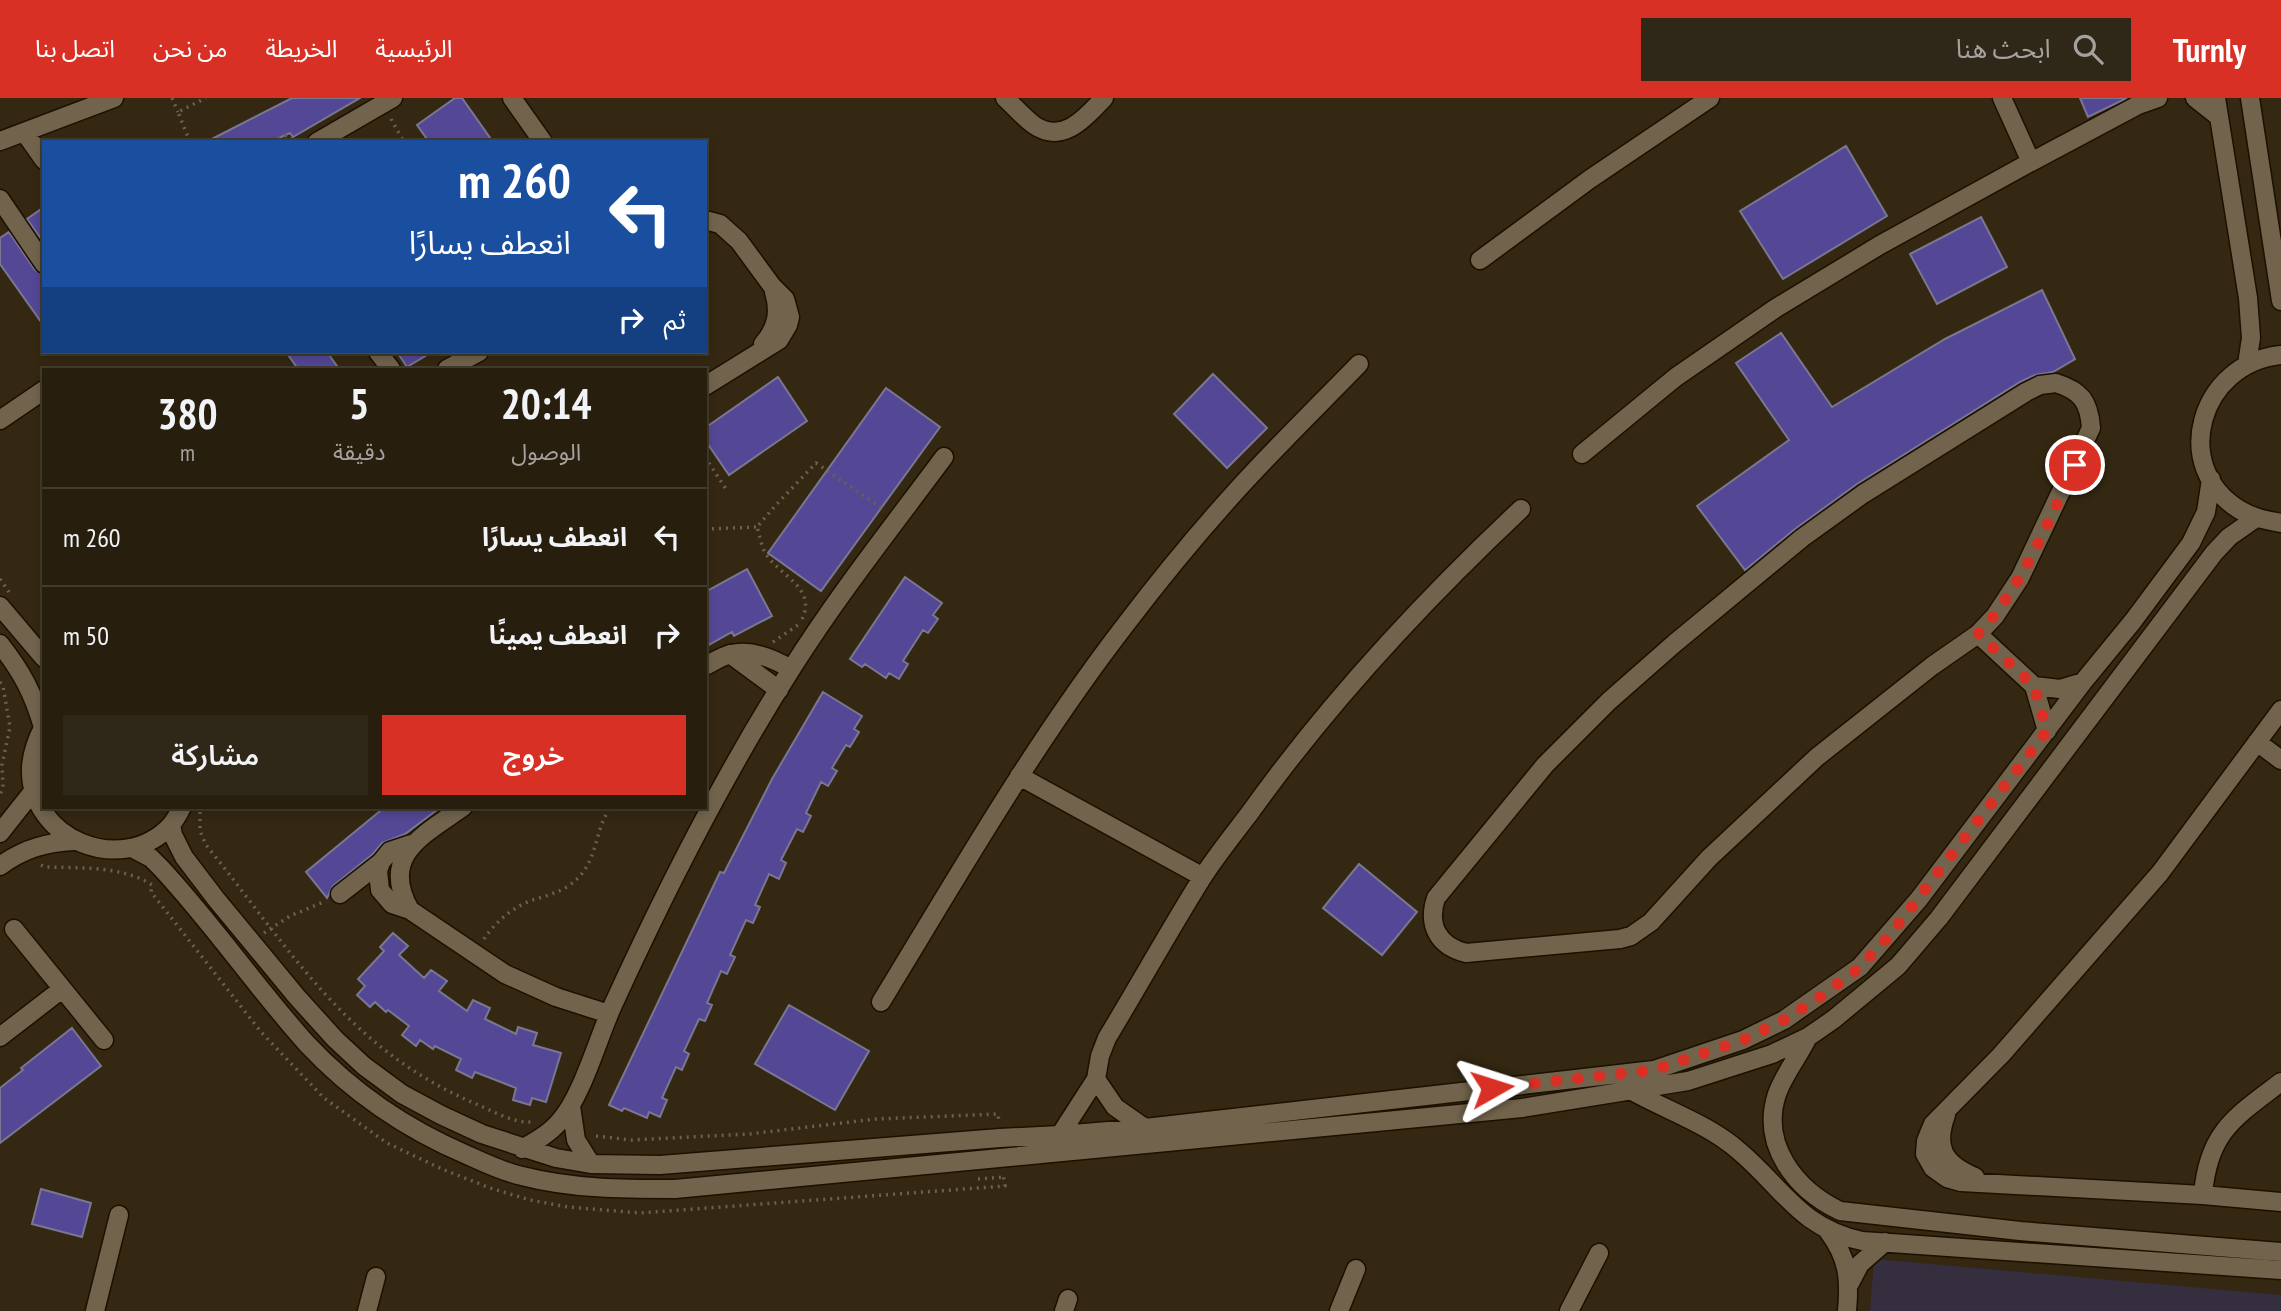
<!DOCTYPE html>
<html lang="ar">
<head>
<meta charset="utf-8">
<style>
  body { margin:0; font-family:"PT Sans Narrow","Noto Sans Arabic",sans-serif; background:#2f2717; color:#f1f3f6; direction:rtl; height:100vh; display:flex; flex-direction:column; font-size:26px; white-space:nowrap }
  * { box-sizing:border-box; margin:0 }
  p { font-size:23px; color:#a4a29e }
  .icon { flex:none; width:38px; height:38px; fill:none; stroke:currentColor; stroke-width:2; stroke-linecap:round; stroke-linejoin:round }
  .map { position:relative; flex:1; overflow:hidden; direction:ltr }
  .sheet { position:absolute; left:42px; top:270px; width:665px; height:441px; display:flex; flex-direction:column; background:#271e0e; border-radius:0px; box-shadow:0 4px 10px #0003,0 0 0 2px #433c2e; direction:rtl }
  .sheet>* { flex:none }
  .guide { position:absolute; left:42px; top:42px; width:665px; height:214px; border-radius:0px; box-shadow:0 4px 10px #0003,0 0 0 2px #433c2e; direction:rtl; background:#1a4fa0; color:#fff; overflow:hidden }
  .pin { position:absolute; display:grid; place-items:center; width:60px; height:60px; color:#fff; margin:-30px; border:4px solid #fff; border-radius:50%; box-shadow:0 2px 7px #0007 }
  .me { position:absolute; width:77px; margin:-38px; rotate:84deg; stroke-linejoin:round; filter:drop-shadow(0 0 5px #0008) }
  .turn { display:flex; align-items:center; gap:24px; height:147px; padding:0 21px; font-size:32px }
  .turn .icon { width:91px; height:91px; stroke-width:2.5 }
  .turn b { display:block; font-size:49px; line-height:60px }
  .then { display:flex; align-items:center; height:66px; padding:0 21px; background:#0003; gap:14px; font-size:26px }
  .eta { display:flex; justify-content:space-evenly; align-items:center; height:119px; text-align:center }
  .eta b { font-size:42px; font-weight:600; line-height:49px }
  .button { display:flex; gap:14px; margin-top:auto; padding:14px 21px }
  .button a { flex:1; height:80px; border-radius:0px; background:#d93025; color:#fff; font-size:28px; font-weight:600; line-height:80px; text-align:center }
  .button a+a { background:#2f2717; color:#f1f3f6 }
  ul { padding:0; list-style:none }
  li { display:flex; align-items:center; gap:21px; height:98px; padding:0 21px; border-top:2px solid #433c2e }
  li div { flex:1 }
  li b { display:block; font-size:26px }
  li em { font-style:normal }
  header { display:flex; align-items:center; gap:42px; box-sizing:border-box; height:98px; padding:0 35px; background:#d93025; color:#fff }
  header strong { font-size:33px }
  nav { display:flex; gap:38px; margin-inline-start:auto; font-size:24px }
  .search { width:490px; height:63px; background:#2f2717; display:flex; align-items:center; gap:18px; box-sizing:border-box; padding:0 24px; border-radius:0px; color:#a4a29e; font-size:26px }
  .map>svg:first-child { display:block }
  .industrial { fill:#352e3e }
  .building { fill:#544796; stroke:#797791; stroke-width:2 }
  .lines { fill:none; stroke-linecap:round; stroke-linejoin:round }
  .minor-casing { stroke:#1c1000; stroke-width:21 }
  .path { stroke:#6c614f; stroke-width:3.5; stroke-dasharray:2 5; stroke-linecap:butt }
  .minor { stroke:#72644c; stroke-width:18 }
  .route { stroke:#d93025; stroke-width:12; stroke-dasharray:0 21.6 }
</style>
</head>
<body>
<header>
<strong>Turnly</strong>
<div class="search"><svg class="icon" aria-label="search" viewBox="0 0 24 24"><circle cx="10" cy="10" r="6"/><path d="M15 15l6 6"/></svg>ابحث هنا</div>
<nav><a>الرئيسية</a><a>الخريطة</a><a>من نحن</a><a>اتصل بنا</a></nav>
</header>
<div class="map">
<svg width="2281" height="1213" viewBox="0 0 2281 1213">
  <rect width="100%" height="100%" fill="#342812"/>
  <path class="industrial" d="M1874,1161L2281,1197V1213H1870Z"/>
  <path class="building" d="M292,0H360L293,39L290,35L270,44H206Z
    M455,0H462L493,44H429L417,27Z
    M2080,0H2127L2088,19Z
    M1846,48L1887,118L1783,181L1740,113Z
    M44,109V145L27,121Z
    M1981,119L2007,169L1937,206L1910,156Z
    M9,134L35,172L44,177V228L0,166V140Z
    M2042,192L2075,261L2053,274L2035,277L2020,284L1857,386L1795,431L1745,472L1697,408L1789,342L1736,265L1781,235L1832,309L1945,241Z
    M286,254H327L339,271H298Z
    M397,254H432L407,269Z
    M1213,276L1267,330L1227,370L1174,316Z
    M778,279L807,323L729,377L705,342V330Z
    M886,290L940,329L821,493L768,455Z
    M747,471L772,518L734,538L732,534L705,549V494Z
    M905,479L942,505L933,517L938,521L928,535L923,532L903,563L908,566L899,581L889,575L886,580L865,566L862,569L850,561Z
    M823,594L862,618L854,631L859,634L850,649L846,647L832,670L837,673L828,688L821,684L806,715L811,718L803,734L797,731L781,762L786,765L779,781L769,776L755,807L760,809L753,825L746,822L730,857L735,859L727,876L721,873L707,905L712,907L705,923L699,921L684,953L689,956L682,972L676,969L662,1000L667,1002L660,1019L649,1014L647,1020L624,1010L622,1013L609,1007L720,774L724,775L772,681Z
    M385,709H441L405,736L382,745L373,756L333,788L327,800L306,774Z
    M1359,766L1417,814L1382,857L1323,810Z
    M393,835L408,848L399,857L424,880L431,872L447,883L439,893L467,913L473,902L490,910L485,921L516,936L518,929L537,935L533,947L561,955L546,1004L532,1000L530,1007L513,1002L516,990L475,974L472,980L456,972L461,961L435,948L433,951L420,942L416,948L402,937L409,928L388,912L386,914L375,904L370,909L357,897L365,888L358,881L384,853L380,849Z
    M789,907L869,953L835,1012L755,966Z
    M72,930L101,968L0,1045V990L23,972L21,970Z
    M41,1091L91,1105L82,1139L32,1126Z"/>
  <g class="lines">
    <defs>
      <path id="minor" d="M512,0L543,44
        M1005,0C1015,9 1024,20 1034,27C1063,47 1086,19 1104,0
        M2002,0L2031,64
        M2195,0L2219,19
        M2216,0L2248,200L2251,240L2247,266
        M2250,0L2281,203
        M25,35L44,62
        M0,43L114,0
        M317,44L393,0
        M0,101L44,166
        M705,122L720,126L739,143L772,188L785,201L790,219L788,227L779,242L705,288
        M1480,162L1590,81L1710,0
        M763,246C777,230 780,214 774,194
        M378,254L391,271
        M2281,257C2200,265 2169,369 2240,412C2253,420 2266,422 2281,425
        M447,271L479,254
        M2056,285C2081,293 2089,303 2091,330L2020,480L1995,518L1978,536L1932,568L1817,659L1709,760L1651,824L1631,838L1620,841L1466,855C1438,848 1427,827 1436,800L1545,667L1609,603L1675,545L1802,440L1863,396L2026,294L2040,287Z
        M0,322L44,292
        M1582,356L1676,279L1776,210L1880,147L2031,64L2138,7L2158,0
        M0,508L44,560
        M1978,536L2034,588L2047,633
        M0,546C22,574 33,595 43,629
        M730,556L779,592
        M705,568C713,564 722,558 731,556C752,551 774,561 791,571
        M2034,588L2060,591L2083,584
        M2281,612L2160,775L2001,957L1933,1026L1926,1043L1925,1056L1933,1070L1947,1080L1961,1084L2203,1097L2281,1104
        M44,628C37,641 32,654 31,669C28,741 122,780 171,727C175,722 179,715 182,709
        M2257,644L2281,662
        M1019,678L1203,779
        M171,727L173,737L184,759L216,801L297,899L335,941L364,968L402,996L441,1017L482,1036L556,1060L591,1066L660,1067L1000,1040L1060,1037L1145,1030L1654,972L1743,942L1784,922L1860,869L1919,801L2083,584L2133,523L2191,445L2206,414L2211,381
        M0,735L34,692
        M411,746L390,753L381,764L378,773L380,792L392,806L410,812L505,876L556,899L609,916
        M132,750L151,760L161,770C213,826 256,889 307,946C353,995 406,1031 467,1057C485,1065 503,1074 522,1078C572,1091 624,1091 675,1091L1522,1010L1688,983L1772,956L1808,939L1834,921L1898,868L1939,820L2214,455L2229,439L2256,420
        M0,768C23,751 46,744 74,743
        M340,796L381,764
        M410,812C379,757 424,737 463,709
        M14,831L104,942
        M881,904C959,776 1034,645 1126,526C1161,480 1198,435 1237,392C1276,349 1318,308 1359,266
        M0,939L62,891
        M1808,939C1799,958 1784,976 1777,996C1760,1047 1796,1092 1840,1113L2020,1133L2281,1154
        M1096,981L1115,1009L1145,1030
        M1632,993C1668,1013 1708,1026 1739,1053C1783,1090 1800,1130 1862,1143L2281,1172
        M571,1008L576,1042L591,1066
        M1946,1017C1934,1050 1944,1066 1975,1079
        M1060,1037L1096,981L1100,958L1107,940C1139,887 1169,833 1202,780C1216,758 1233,737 1249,716C1329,604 1421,505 1521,411
        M522,1051C536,1043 550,1035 560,1023C582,998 598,940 613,907C666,791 723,678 792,570C838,497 892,429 944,359
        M2203,1097C2208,1034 2235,1019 2281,984
        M1828,1133C1848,1160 1850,1180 1847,1213
        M1850,1185L1860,1166L1885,1144
        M95,1213L119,1117
        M367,1213L376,1179
        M1064,1213L1068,1201
        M1339,1213L1356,1171
        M1569,1213L1599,1155"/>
    </defs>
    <use href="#minor" class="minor-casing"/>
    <path class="path" d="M172,0L178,14
      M391,21L404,44
      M190,44L178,14L206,0
      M272,44L287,37L295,44
      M705,359L726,391
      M705,431L757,429
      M0,481L9,494
      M802,521C817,490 780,478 766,456C761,448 760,438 757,429L775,408L816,365L884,412
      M773,544L798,527
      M0,584L3,588L10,629L2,667L3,687L0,698
      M200,714V733L206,747C290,851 347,951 476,1006C493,1013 513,1025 531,1024
      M41,767L45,769C79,770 124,768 152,787L151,794L261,934L324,1000L387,1045L442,1071L490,1090L530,1102L568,1109L640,1115L1005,1088L1003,1076
      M264,835L290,818L326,803
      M484,841C496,823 515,807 536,801C552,796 567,792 579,779C598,759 595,730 611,709
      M596,1038L631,1042L749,1036L876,1021L998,1016L999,1024
      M978,1081L1004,1079"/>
    <use href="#minor" class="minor"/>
  </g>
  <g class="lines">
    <path class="route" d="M1492,990L1654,972L1743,942L1784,922L1823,897L1860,869L1890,837L2047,633L2034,588L1978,536C2023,488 2047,426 2075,367"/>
  </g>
</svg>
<div class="pin" style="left:2075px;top:367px;background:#d93025"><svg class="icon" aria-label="arrive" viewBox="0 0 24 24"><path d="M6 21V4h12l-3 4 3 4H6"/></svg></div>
<svg class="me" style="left:1492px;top:990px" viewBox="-20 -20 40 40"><path d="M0-17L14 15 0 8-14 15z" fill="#d93025" stroke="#fff" stroke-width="4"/></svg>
<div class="guide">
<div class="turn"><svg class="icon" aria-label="left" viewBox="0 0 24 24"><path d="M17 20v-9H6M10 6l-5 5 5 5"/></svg><div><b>260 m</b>انعطف يسارًا</div></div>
<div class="then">ثم<svg class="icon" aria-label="right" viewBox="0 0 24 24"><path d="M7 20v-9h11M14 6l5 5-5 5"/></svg></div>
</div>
<section class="sheet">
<div class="eta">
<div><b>20:14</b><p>الوصول</p></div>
<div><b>5</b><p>دقيقة</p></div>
<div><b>380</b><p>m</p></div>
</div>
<ul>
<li><svg class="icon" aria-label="left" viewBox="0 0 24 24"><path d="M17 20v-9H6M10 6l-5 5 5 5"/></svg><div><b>انعطف يسارًا</b></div><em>260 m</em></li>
<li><svg class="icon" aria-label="right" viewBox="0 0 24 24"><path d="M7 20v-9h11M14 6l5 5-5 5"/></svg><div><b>انعطف يمينًا</b></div><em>50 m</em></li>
</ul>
<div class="button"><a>خروج</a><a>مشاركة</a></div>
</section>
</div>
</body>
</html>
